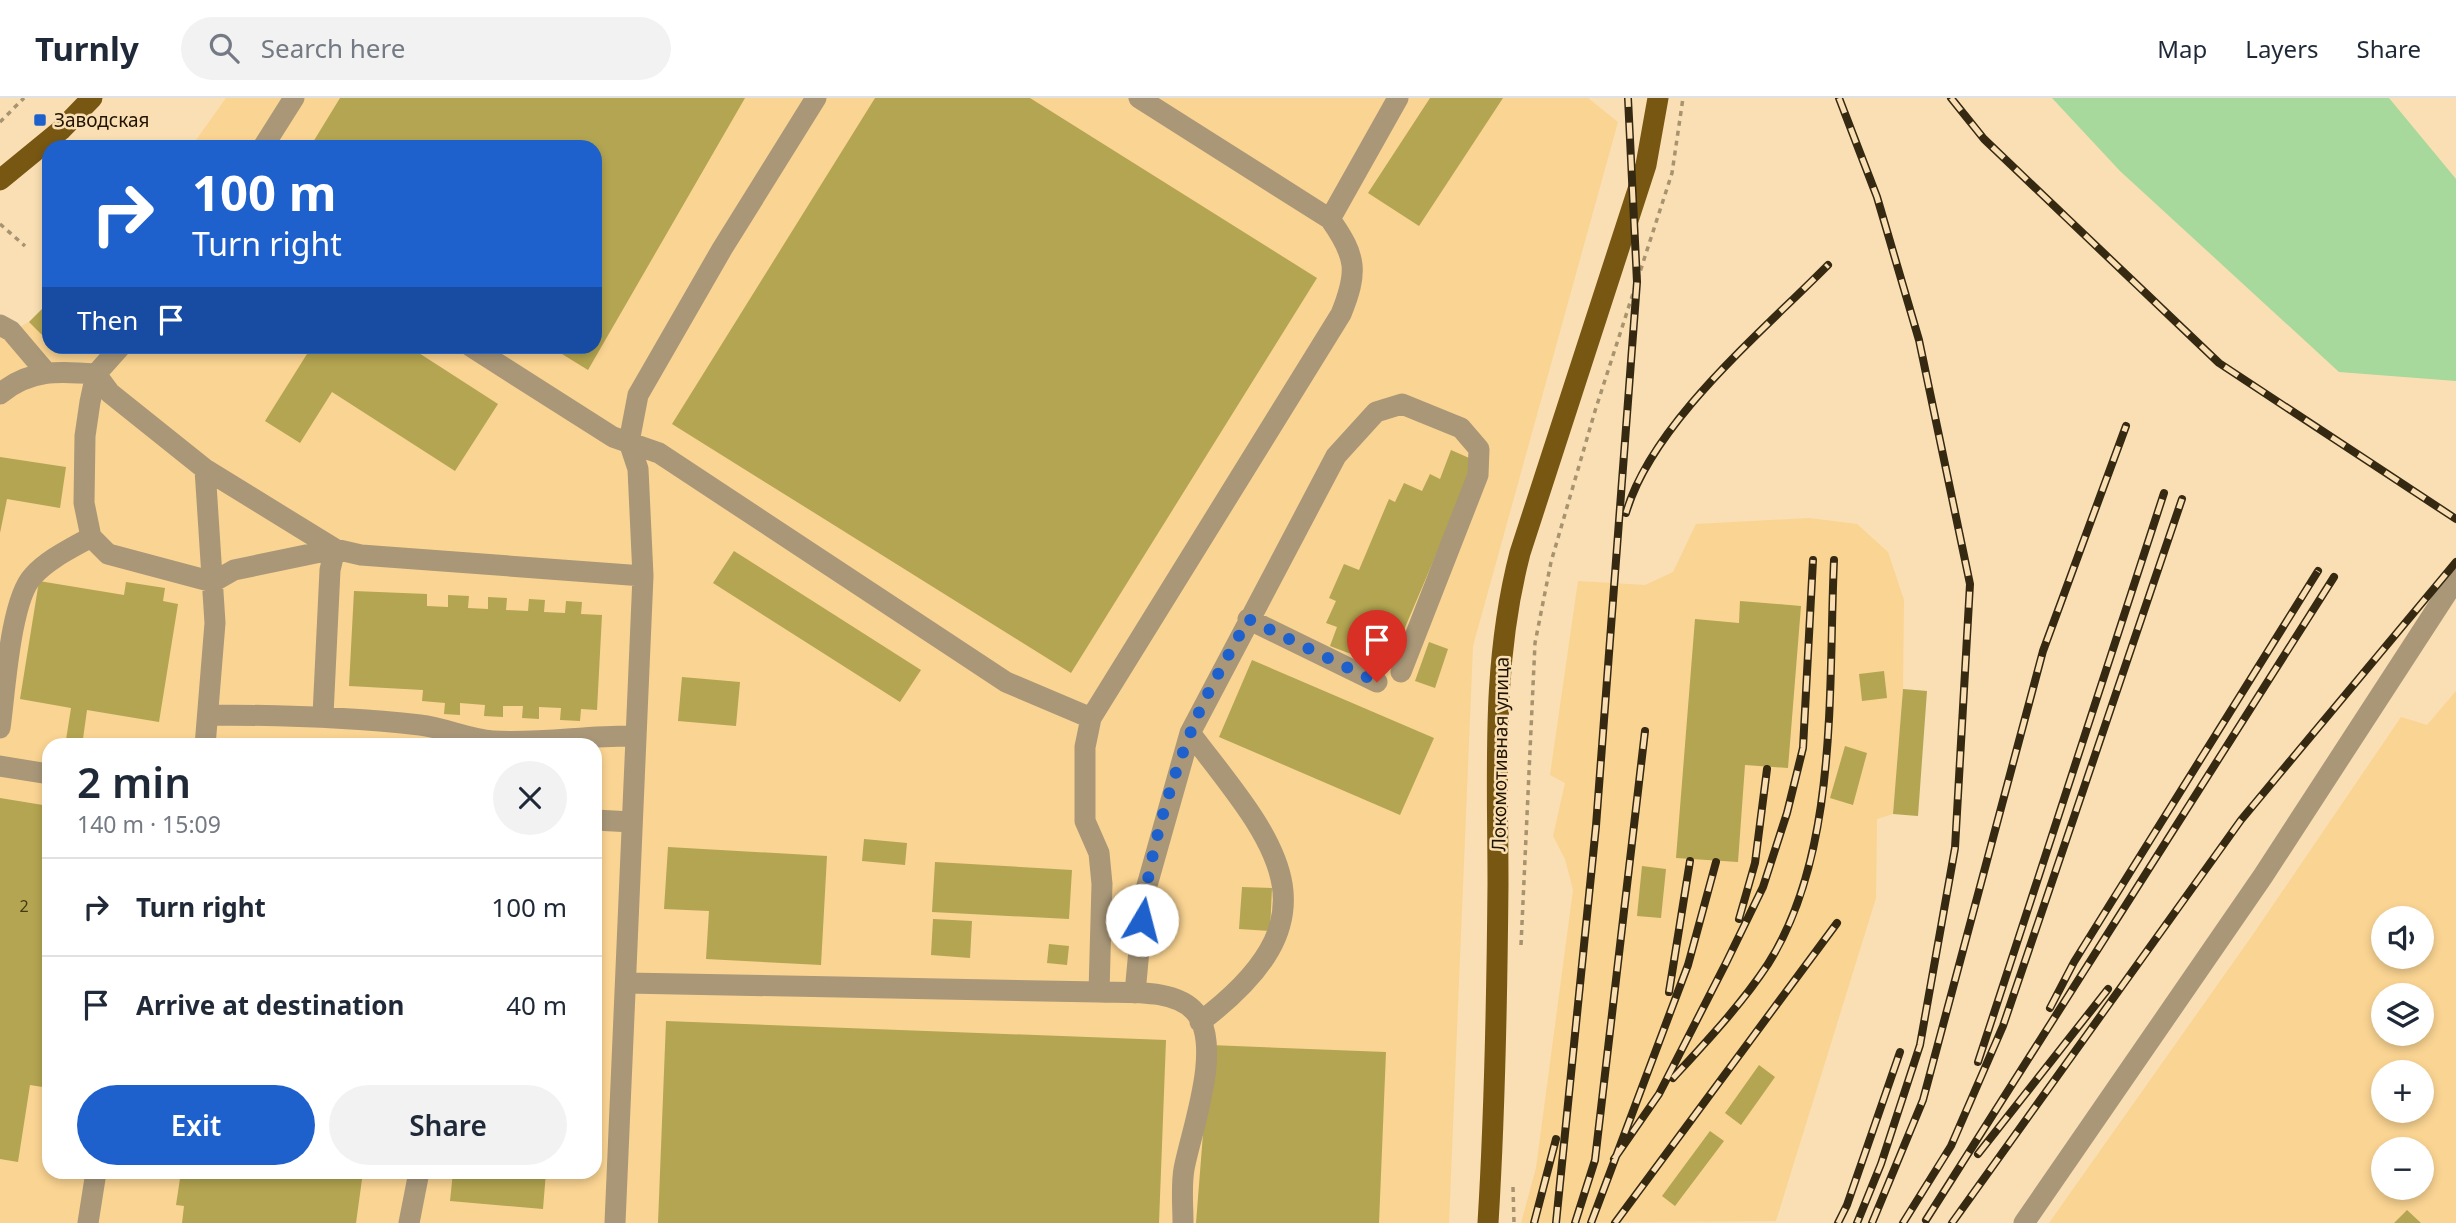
<!DOCTYPE html>
<html lang="en">
<head>
<meta charset="utf-8">
<style>
  body { margin:0; font-family:"Noto Sans",sans-serif; background:#f2f2f3; color:#1f2937; height:100vh; display:flex; flex-direction:column; font-size:26px; white-space:nowrap }
  * { box-sizing:border-box; margin:0 }
  p { font-size:23px; color:#747a83 }
  .icon { flex:none; width:38px; height:38px; fill:none; stroke:currentColor; stroke-width:2; stroke-linecap:round; stroke-linejoin:round }
  .map { position:relative; flex:1; overflow:hidden }
  .sheet { position:absolute; left:42px; top:640px; width:560px; height:441px; display:flex; flex-direction:column; background:#fff; border-radius:21px; box-shadow:0 4px 10px #0003 }
  .sheet>* { flex:none }
  .hud { position:absolute; left:42px; top:42px; width:560px; height:214px; border-radius:21px; box-shadow:0 4px 10px #0003; background:#1e60cc; color:#fff; overflow:hidden }
  .controls { position:absolute; left:2371px; top:808px; display:grid; gap:14px }
  .controls a { display:grid; place-items:center; width:63px; height:63px; border-radius:50%; background:#fff; box-shadow:0 4px 10px #0003; font-size:35px }
  .pin { position:absolute; display:grid; place-items:center; width:60px; height:60px; color:#fff; margin:-72px -30px; border-radius:50% 50% 50% 0; rotate:-45deg; box-shadow:0 0 7px #0007 }
  .pin .icon { rotate:45deg }
  .me { position:absolute; width:77px; margin:-38px; rotate:8deg; stroke-linejoin:round; filter:drop-shadow(0 0 5px #0008) }
  .turn { display:flex; align-items:center; gap:24px; height:147px; padding:0 35px; font-size:32px }
  .turn .icon { width:91px; height:91px; stroke-width:2.5 }
  .turn b { display:block; font-size:49px; line-height:60px }
  .then { display:flex; align-items:center; height:66px; padding:0 35px; background:#0003; gap:14px; font-size:26px }
  .round { display:grid; place-items:center; flex:none; width:74px; height:74px; border-radius:37px; background:#f2f2f3 }
  .headline { display:flex; align-items:center; justify-content:space-between; height:119px; padding:0 35px }
  h1 { font-size:42px; font-weight:600; line-height:52px }
  .action { display:flex; gap:14px; margin-top:auto; padding:14px 35px }
  .action a { flex:1; height:80px; border-radius:42px; background:#1e60cc; color:#fff; font-size:28px; font-weight:600; line-height:80px; text-align:center }
  .action a+a { background:#f2f2f3; color:#1f2937 }
  ul { padding:0; list-style:none }
  li { display:flex; align-items:center; gap:21px; height:98px; padding:0 35px; border-top:2px solid #e0e1e3 }
  li div { flex:1 }
  li b { display:block; font-size:26px }
  li em { font-style:normal }
  header { display:flex; align-items:center; gap:42px; box-sizing:border-box; height:98px; padding:0 35px; background:#fff; border-bottom:2px solid #e0e1e3 }
  header strong { font-size:33px }
  nav { display:flex; gap:38px; margin-inline-start:auto; font-size:24px }
  .search { width:490px; height:63px; background:#f2f2f3; display:flex; align-items:center; gap:18px; box-sizing:border-box; padding:0 24px; border-radius:38px; color:#747a83; font-size:26px }
  .map>svg:first-child { display:block }
  .built { fill:#fad492; fill-rule:evenodd }
  .green { fill:#a7d89c }
  .building { fill:#b3a551 }
  .lines { fill:none; stroke-linecap:round; stroke-linejoin:round }
  .path { stroke:#a79370; stroke-width:3.5; stroke-dasharray:5 5; stroke-linecap:butt }
  .minor { stroke:#a99778; stroke-width:21 }
  .major { stroke:#785713; stroke-width:21 }
  .rail-casing { stroke:#362912; stroke-width:8 }
  .rail { stroke:#f9dfb3; stroke-width:5; stroke-dasharray:16; stroke-linecap:butt }
  .route { stroke:#1e60cc; stroke-width:12; stroke-dasharray:0 21.6 }
  .poi-dot { fill:#1e60cc; stroke:#f9dfb3; stroke-width:2.5 }
  .labels { text-anchor:middle; dominant-baseline:central; stroke-width:5; stroke-linejoin:round; paint-order:stroke }
  .number-label { font-size:16px; fill:#453814 }
  .poi-label { font-size:19px; fill:#201400; stroke:#f9dfb3; text-anchor:start }
  .street-label { font-size:19px; fill:#201400; stroke:#f9dfb3 }
</style>
</head>
<body>
<header>
<strong>Turnly</strong>
<div class="search"><svg class="icon" aria-label="search" viewBox="0 0 24 24"><circle cx="10" cy="10" r="6"/><path d="M15 15l6 6"/></svg>Search here</div>
<nav><a>Map</a><a>Layers</a><a>Share</a></nav>
</header>
<div class="map">
<svg width="2456" height="1125" viewBox="0 0 2456 1125">
  <rect width="100%" height="100%" fill="#f9dfb3"/>
  <path class="built" d="M226,0H1588L1618,24L1473,548L1449,1125H0V239L29,224L49,204V248H595V49H191ZM49,648H595V1074H49Z
    M1809,420L1857,426L1888,454L1904,502L1903,591L1893,716L1877,721L1876,800L1776,1123L1521,1125L1536,1070L1573,792L1565,761L1553,738L1565,685L1550,677L1578,483L1645,487L1673,474L1696,426Z
    M2456,593V1125H2049L2254,835L2401,619L2427,627ZM2384,821H2422V859H2384ZM2384,898H2422V936H2384ZM2384,975H2422V1013H2384ZM2384,1052H2422V1090H2384Z"/>
  <path class="green" d="M2052,0H2389L2456,81V283L2339,274L2120,73Z"/>
  <path class="building" d="M340,0H745L588,272L549,248H595V49H310Z
    M875,0H1030L1317,180L1071,575L672,326Z
    M1430,0H1503L1419,128L1368,95Z
    M49,204V244L29,224Z
    M53,248H68L61,256Z
    M312,248H408L498,306L455,373L332,294L300,345L265,323Z
    M1451,352L1476,363L1389,567L1353,552L1351,556L1330,548L1337,529L1326,525L1336,503L1329,500L1344,466L1359,472L1389,401L1395,404L1404,385L1422,393L1430,376L1440,381Z
    M0,359L66,369L60,410L7,401L0,435Z
    M734,453L921,572L900,604L713,485Z
    M39,483L124,497L126,484L165,490L163,503L178,506L159,624L87,612L82,648H65L71,610L20,601Z
    M354,493L427,496V508L448,509V497L469,498L468,510L488,511V499L507,500L506,512L528,513L529,501L545,502L544,514L565,515L566,503L582,504L581,516L602,517L597,612L581,611L580,623L560,622L561,610L539,609V621L522,620L523,608H503V619L484,618L485,607L460,605V617L444,616L445,605L422,603L423,592L349,588Z
    M1740,503L1801,508L1788,670L1745,667L1738,764L1676,760L1695,521L1739,525Z
    M1429,544L1448,551L1435,590L1415,583Z
    M1252,562L1434,640L1400,717L1219,639Z
    M1884,573L1887,600L1862,603L1859,576Z
    M682,579L740,584L736,628L678,623Z
    M1903,591L1927,593L1918,718L1893,716Z
    M1845,648L1867,655L1853,707L1830,700Z
    M0,700L49,708V909L43,944L49,945V990L30,987L18,1064L0,1061Z
    M864,741L907,745L905,767L862,763Z
    M668,749L827,758L821,867L706,861L709,813L664,811Z
    M935,764L1072,772L1069,821L932,814Z
    M1642,768L1666,771L1661,820L1637,818Z
    M1242,789L1272,790L1270,833L1239,831Z
    M933,821L972,823L970,860L931,857Z
    M1049,846L1069,848L1067,867L1047,865Z
    M666,923L1166,942L1159,1125H658Z
    M1210,947L1386,954L1379,1125H1196Z
    M1759,967L1775,979L1741,1027L1725,1015Z
    M1710,1033L1724,1043L1675,1108L1662,1098Z
    M181,1074H363L356,1125H182L184,1108L176,1107Z
    M453,1074H546L543,1111L450,1103Z
    M2407,1112L2421,1125H2394Z"/>
  <g class="lines">
    <path class="path" d="M0,24L24,0
      M0,126L25,148
      M1521,847L1535,545L1551,464L1595,313L1672,75L1683,0
      M1513,1089L1514,1125"/>
    <path class="minor" d="M263,49L294,0
      M1330,121L1398,0
      M0,227L11,233L45,273
      M121,248L96,276L90,304L85,338L84,405L91,439L108,456L213,484L234,472L335,451L330,472L323,617
      M470,248L613,339L659,355L1006,584L1091,620
      M0,296C29,271 59,273 96,276L110,295L205,371L335,451L361,457L643,478
      M205,371L215,525L205,648
      M1248,521L1377,584
      M208,617C280,617 349,619 420,627C445,630 468,641 493,643C543,646 587,637 636,638
      M0,630C5,596 10,502 33,478C48,461 72,450 91,439
      M1190,635C1278,748 1342,817 1200,924
      M0,668L49,676
      M595,722L632,724
      M626,885L1099,894C1127,895 1176,890 1196,915C1223,949 1191,1033 1184,1071C1181,1088 1183,1108 1183,1125
      M1099,894L1102,786L1099,755L1085,723V649L1091,620L1341,216C1358,174 1357,159 1330,121L1139,0
      M1135,895L1144,798L1190,635L1336,358L1376,314L1402,306L1461,330L1479,351L1478,377L1401,574
      M88,1125L96,1074
      M409,1125L419,1074
      M615,1125L643,478L638,371L629,344L638,297L722,151L816,0
      M2024,1125L2263,778L2456,481"/>
    <path class="major" d="M0,82L61,32L92,0
      M1488,1125C1495,1012 1497,900 1498,786C1498,672 1491,567 1520,455L1646,67L1658,0"/>
    <defs>
      <path id="rail" d="M1839,0L1877,99L1919,242L1970,486L1955,750L1920,947L1881,1066L1857,1125
        M1951,0L1984,41L2219,265L2456,421
        M1626,415C1652,325 1762,234 1828,167
        M1739,821L1755,765L1767,671
        M1669,894L1690,763
        M2050,910L2074,864L2318,473
        M1978,964L2164,395
        M1673,980C1706,944 1741,907 1768,866C1839,754 1828,591 1834,462
        M1978,1056L2108,891
        M1614,1061L1659,996L1726,865L1763,789L1787,715L1803,650L1813,462
        M1926,1122L2334,479
        M1534,1125L1556,1041
        M1556,1125L1596,728L1637,184L1628,0
        M1575,1125L1595,1062L1645,633
        M1591,1125L1688,867L1716,764
        M1615,1125L1837,825
        M1838,1125L1847,1107L1900,954
        M1872,1125L1923,1002L2043,553L2126,328
        M1903,1125L1951,1048L2003,928L2182,401
        M1952,1125L2241,722L2456,464"/>
    </defs>
    <use href="#rail" class="rail-casing"/>
    <use href="#rail" class="rail"/>
  </g>
  <g class="lines">
    <path class="route" d="M1142,822C1148,763 1168,691 1190,636C1205,596 1228,559 1248,521L1377,584"/>
  </g>
  <rect class="poi-dot" x="33" y="15" width="14" height="14" rx="3.5"/>
  <g class="labels">
    <g class="number-label">
      <text x="24" y="808">2</text>
    </g>
    <g class="poi-label">
      <text x="54" y="22">Заводская</text>
    </g>
    <g class="street-label">
      <text transform="translate(1500 656) rotate(-89)">Локомотивная улица</text>
    </g>
  </g>
</svg>
<div class="controls">
<a><svg class="icon" aria-label="sound" viewBox="0 0 24 24"><path d="M4 9h4l5-4v14l-5-4H4zM17 9q2 3 0 6"/></svg></a>
<a><svg class="icon" aria-label="layers" viewBox="0 0 24 24"><path d="M12 4l9 5-9 5-9-5zM3 14l9 5 9-5"/></svg></a>
<a>+</a>
<a>−</a>
</div>
<div class="pin" style="left:1377px;top:584px;background:#d93025"><svg class="icon" aria-label="arrive" viewBox="0 0 24 24"><path d="M6 21V4h12l-3 4 3 4H6"/></svg></div>
<svg class="me" style="left:1142px;top:822px" viewBox="-20 -20 40 40"><circle r="19" fill="#fff"/><path d="M0-13L10 11 0 6-10 11z" fill="#1e60cc"/></svg>
<div class="hud">
<div class="turn"><svg class="icon" aria-label="right" viewBox="0 0 24 24"><path d="M7 20v-9h11M14 6l5 5-5 5"/></svg><div><b>100 m</b>Turn right</div></div>
<div class="then">Then<svg class="icon" aria-label="arrive" viewBox="0 0 24 24"><path d="M6 21V4h12l-3 4 3 4H6"/></svg></div>
</div>
<section class="sheet">
<div class="headline"><div><h1>2 min</h1><p>140 m · 15:09</p></div><a class="round"><svg class="icon" aria-label="close" viewBox="0 0 24 24"><path d="M6 6l12 12M18 6L6 18"/></svg></a></div>
<ul>
<li><svg class="icon" aria-label="right" viewBox="0 0 24 24"><path d="M7 20v-9h11M14 6l5 5-5 5"/></svg><div><b>Turn right</b></div><em>100 m</em></li>
<li><svg class="icon" aria-label="arrive" viewBox="0 0 24 24"><path d="M6 21V4h12l-3 4 3 4H6"/></svg><div><b>Arrive at destination</b></div><em>40 m</em></li>
</ul>
<div class="action"><a>Exit</a><a>Share</a></div>
</section>
</div>
</body>
</html>
